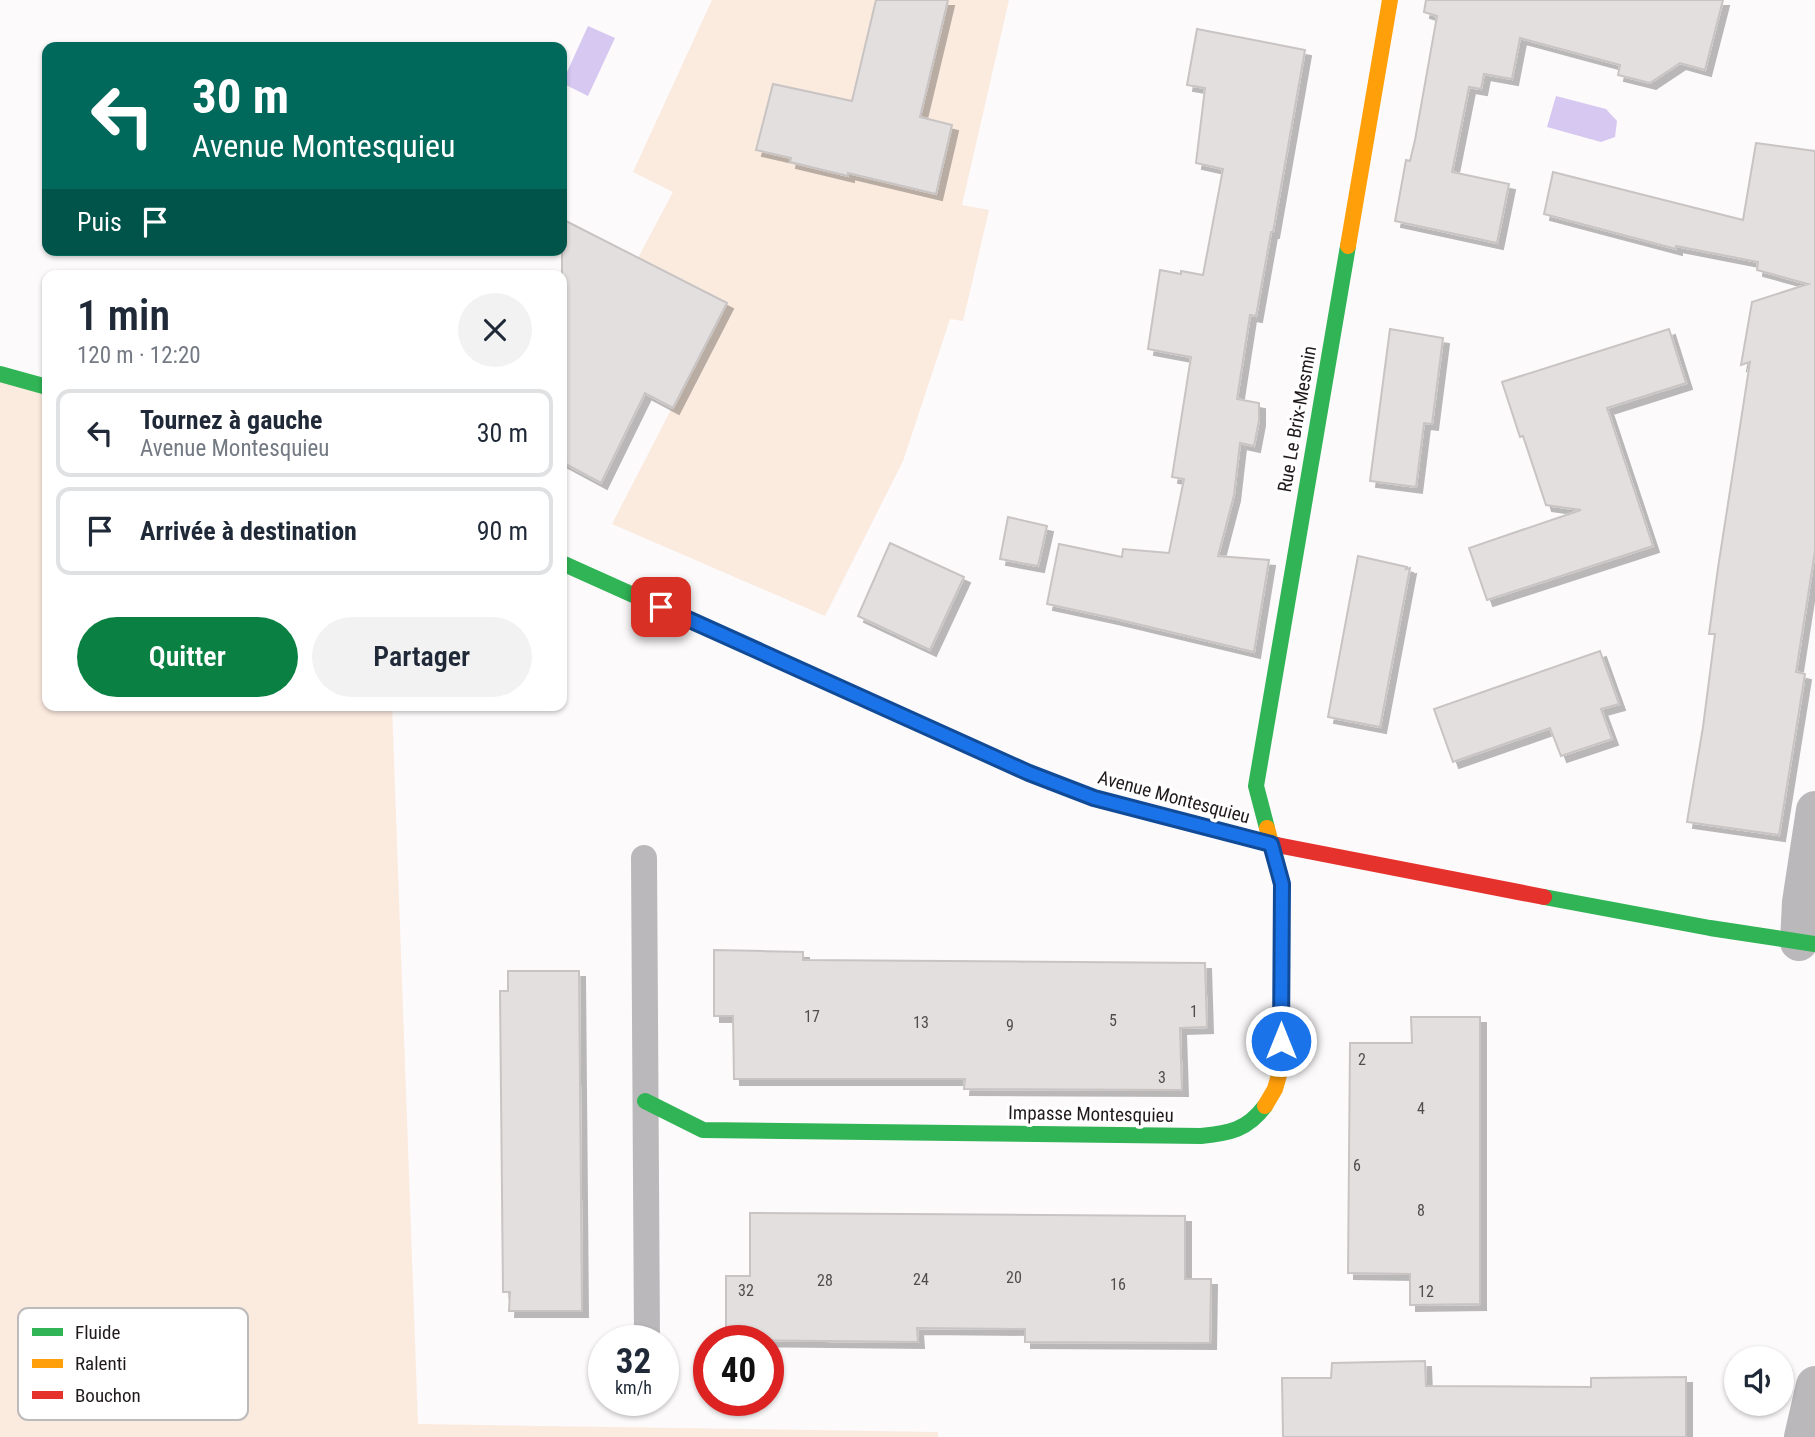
<!DOCTYPE html>
<html lang="fr">
<head>
<meta charset="utf-8">
<style>
  body { margin:0; font-family:"Roboto Condensed",sans-serif; background:#f2f2f3; color:#1f2937; height:100vh; display:flex; flex-direction:column; font-size:26px; white-space:nowrap }
  * { box-sizing:border-box; margin:0 }
  p { font-size:23px; color:#747a83 }
  .icon { flex:none; width:38px; height:38px; fill:none; stroke:currentColor; stroke-width:2; stroke-linecap:round; stroke-linejoin:round }
  .map { position:relative; flex:1; overflow:hidden }
  .details { position:absolute; left:42px; top:270px; width:525px; height:441px; display:flex; flex-direction:column; background:#fff; border-radius:14px; box-shadow:0 2px 5px #0004 }
  .details>* { flex:none }
  .hud { position:absolute; left:42px; top:42px; width:525px; height:214px; border-radius:14px; box-shadow:0 2px 5px #0004; background:#00695c; color:#fff; overflow:hidden }
  .buttons { position:absolute; left:1724px; top:1346px; display:grid; gap:14px }
  .buttons a { display:grid; place-items:center; width:70px; height:70px; border-radius:50%; background:#fff; box-shadow:0 2px 5px #0004; font-size:35px }
  .speed { position:absolute; left:588px; top:1325px; display:flex; gap:14px; font-size:35px; font-weight:700; text-align:center }
  .speed>* { display:grid; place-content:center; width:91px; height:91px; border-radius:50%; background:#fff; box-shadow:0 2px 5px #0004; line-height:1 }
  .speed small { font-size:18px; font-weight:400 }
  .speed .limit { border:10px solid #d22; background:#fff; color:#111 }
  .pin { position:absolute; display:grid; place-items:center; width:60px; height:60px; color:#fff; margin:-30px; border-radius:14px; box-shadow:0 4px 10px #0006 }
  .me { position:absolute; width:77px; margin:-38px; rotate:0deg; stroke-linejoin:round; filter:drop-shadow(0 0 5px #0008) }
  .turn { display:flex; align-items:center; gap:24px; height:147px; padding:0 35px; font-size:32px }
  .turn .icon { width:91px; height:91px; stroke-width:2.5 }
  .turn b { display:block; font-size:49px; line-height:60px }
  .then { display:flex; align-items:center; height:66px; padding:0 35px; background:#0003; gap:14px; font-size:26px }
  .round { display:grid; place-items:center; flex:none; width:74px; height:74px; border-radius:37px; background:#f2f2f3 }
  .headline { display:flex; align-items:center; justify-content:space-between; height:119px; padding:0 35px }
  h1 { font-size:42px; font-weight:600; line-height:52px }
  .button { display:flex; gap:14px; margin-top:auto; padding:14px 35px }
  .button a { flex:1; height:80px; border-radius:42px; background:#0b8043; color:#fff; font-size:28px; font-weight:600; line-height:80px; text-align:center }
  .button a+a { background:#f2f2f3; color:#1f2937 }
  ul { padding:0; list-style:none }
  li { display:flex; align-items:center; gap:21px; height:88px; margin:0 14px 10px; padding:0 21px; border:4px solid #e0e1e3; border-radius:14px }
  li div { flex:1 }
  li b { display:block; font-size:26px }
  li em { font-style:normal }
  .map>svg:first-child { display:block }
  .green { fill:#fbeade }
  .water { fill:#d6c8f1 }
  .building { fill:#e4dfdf; stroke:#c8c4c3; stroke-width:2; filter:url(#shadow) }
  .lines { fill:none; stroke-linecap:round; stroke-linejoin:round }
  .lane { stroke:#bab8ba; stroke-width:26 }
  .street { stroke:#bab8ba; stroke-width:38 }
  .fast { stroke:#30b455; stroke-width:16 }
  .slow { stroke:#ff9f0a; stroke-width:16 }
  .jam { stroke:#e5322d; stroke-width:16 }
  .route-casing { stroke:#114b97; stroke-width:18 }
  .route { stroke:#1a73e8; stroke-width:12 }
  .labels { text-anchor:middle; dominant-baseline:central; stroke-width:7; stroke-linejoin:round; paint-order:stroke }
  .number-label { font-size:16px; fill:#524b4d }
  .street-label { font-size:19px; fill:#211a1c; stroke:#fff }
  .key { fill:#fff; stroke:#bcbabb; stroke-width:2 }
  .key-label { font-size:19px; fill:#211a1c }
</style>
</head>
<body>
<div class="map">
<svg width="1815" height="1437" viewBox="0 0 1815 1437">
  <defs>
    <filter id="shadow"><feDropShadow dx="6" dy="6" stdDeviation="0" flood-color="#0004"/></filter>
  </defs>
  <rect width="100%" height="100%" fill="#fcfafb"/>
  <path class="green" d="M712,0H1009L962,205L989,210L963,321L950,319L903,461L825,616L612,524L726,303L638,258L673,192L633,172Z
    M0,374L47,387V705H392L418,1424L938,1432V1437H0Z"/>
  <path class="water" d="M588,26L615,38L588,96L562,83Z
    M1556,96L1606,109L1617,121L1615,137L1601,142L1547,127Z"/>
  <path class="building" d="M876,0H948L920,117L952,125L936,194L848,173V176L790,162L791,158L756,150L773,84L852,101Z
    M1426,0H1723L1705,70L1680,63L1650,83L1618,75L1620,65L1520,38L1512,79L1484,74L1481,89L1469,87L1452,172L1509,184L1497,243L1395,221L1406,160L1410,161L1415,140L1437,16L1424,12Z
    M1197,29L1305,50L1273,232H1271L1256,316L1250,315L1237,399L1259,403V420L1254,446L1240,443L1234,495L1218,556L1269,560L1254,652L1112,618L1047,604L1059,544L1122,557L1123,549L1169,553L1184,479L1172,477L1191,357L1148,349L1160,270L1181,274V271L1203,275L1223,169L1196,163L1205,88L1187,85Z
    M1756,143L1815,151V551L1796,672L1805,674L1779,835L1687,822L1703,727L1715,634H1709L1718,568L1750,362L1741,365L1752,302L1808,284L1757,270L1758,262L1676,246V249L1544,214L1553,172L1743,220Z
    M562,219L727,303L673,408L645,393L601,483L562,462Z
    M1390,329L1443,338L1432,424L1424,423L1416,487L1370,481Z
    M1669,329L1686,383L1607,408L1653,546L1487,600L1469,548L1581,510L1546,505L1523,436L1520,437L1502,382Z
    M1008,517L1047,526L1038,566L1000,559Z
    M890,543L964,577L930,650L858,616Z
    M1358,556L1407,567L1406,569L1410,568L1380,727L1328,717Z
    M1600,651L1619,704L1601,709L1612,739L1561,756L1550,728L1453,762L1434,709Z
    M714,950L803,952V960L1205,963L1207,1027L1180,1028L1182,1090L964,1089L965,1079H734L733,1016H714Z
    M508,971H579L582,1311H509L510,1292H503L500,991H508Z
    M1411,1017H1480V1304L1410,1305V1274L1348,1273L1350,1043H1412Z
    M750,1213L1185,1216V1279H1211L1210,1343L1025,1342V1329L917,1328L918,1342L726,1340V1276H750Z
    M1425,1361L1426,1386L1591,1387V1378L1686,1377V1437H1283L1282,1378H1331L1332,1363Z"/>
  <g class="lines">
    <path class="lane" d="M644,858L647,1340"/>
    <path class="street" d="M1799,942L1801,902L1815,810
      M1803,1437L1815,1385"/>
    <path class="fast" d="M0,374L47,387
      M562,563L1029,773L1094,798L1277,845
      M1267,828L1256,786L1348,246
      M1544,897L1710,928L1815,944
      M645,1101L703,1130L1201,1136C1230,1133 1247,1130 1265,1106"/>
    <path class="slow" d="M1348,246L1390,0
      M1265,1106L1275,1089L1281,1068L1282,884L1267,828"/>
    <path class="jam" d="M1277,845L1544,897"/>
  </g>
  <g class="lines">
    <defs>
      <path id="route" d="M661,607L1029,773L1094,798L1271,844L1282,884L1281,1041"/>
    </defs>
    <use href="#route" class="route-casing"/>
    <use href="#route" class="route"/>
  </g>
  <g class="labels">
    <g class="number-label">
      <text x="1194" y="1011">1</text>
      <text x="812" y="1016">17</text>
      <text x="1113" y="1020">5</text>
      <text x="921" y="1022">13</text>
      <text x="1010" y="1025">9</text>
      <text x="1362" y="1059">2</text>
      <text x="1162" y="1077">3</text>
      <text x="1421" y="1108">4</text>
      <text x="1357" y="1165">6</text>
      <text x="1421" y="1210">8</text>
      <text x="1014" y="1277">20</text>
      <text x="921" y="1279">24</text>
      <text x="825" y="1280">28</text>
      <text x="1118" y="1284">16</text>
      <text x="746" y="1290">32</text>
      <text x="1426" y="1291">12</text>
    </g>
    <g class="street-label">
      <text transform="translate(1297 419) rotate(-80)">Rue Le Brix-Mesmin</text>
      <text transform="translate(1174 797) rotate(15)">Avenue Montesquieu</text>
      <text transform="translate(1091 1114) rotate(1)">Impasse Montesquieu</text>
    </g>
  </g>
  <rect x="18" y="1308" width="230" height="112" rx="10" class="key"/>
  <rect x="32" y="1328" width="31" height="8" fill="#30b455"/>
  <rect x="32" y="1359" width="31" height="9" fill="#ff9f0a"/>
  <rect x="32" y="1391" width="31" height="8" fill="#e5322d"/>
  <g class="key-label">
    <text x="75" y="1339">Fluide</text>
    <text x="75" y="1370">Ralenti</text>
    <text x="75" y="1402">Bouchon</text>
  </g>
</svg>
<div class="buttons">
<a><svg class="icon" aria-label="sound" viewBox="0 0 24 24"><path d="M4 9h4l5-4v14l-5-4H4zM17 9q2 3 0 6"/></svg></a>
</div>
<div class="speed"><div>32<small>km/h</small></div><div class="limit">40</div></div>
<div class="pin" style="left:661px;top:607px;background:#d93025"><svg class="icon" aria-label="arrive" viewBox="0 0 24 24"><path d="M6 21V4h12l-3 4 3 4H6"/></svg></div>
<svg class="me" style="left:1281px;top:1041px" viewBox="-20 -20 40 40"><circle r="17" fill="#1a73e8" stroke="#fff" stroke-width="3"/><path d="M0-11L8 9 0 5-8 9z" fill="#fff"/></svg>
<div class="hud">
<div class="turn"><svg class="icon" aria-label="left" viewBox="0 0 24 24"><path d="M17 20v-9H6M10 6l-5 5 5 5"/></svg><div><b>30 m</b>Avenue Montesquieu</div></div>
<div class="then">Puis<svg class="icon" aria-label="arrive" viewBox="0 0 24 24"><path d="M6 21V4h12l-3 4 3 4H6"/></svg></div>
</div>
<section class="details">
<div class="headline"><div><h1>1 min</h1><p>120 m · 12:20</p></div><a class="round"><svg class="icon" aria-label="close" viewBox="0 0 24 24"><path d="M6 6l12 12M18 6L6 18"/></svg></a></div>
<ul>
<li><svg class="icon" aria-label="left" viewBox="0 0 24 24"><path d="M17 20v-9H6M10 6l-5 5 5 5"/></svg><div><b>Tournez à gauche</b><p>Avenue Montesquieu</p></div><em>30 m</em></li>
<li><svg class="icon" aria-label="arrive" viewBox="0 0 24 24"><path d="M6 21V4h12l-3 4 3 4H6"/></svg><div><b>Arrivée à destination</b></div><em>90 m</em></li>
</ul>
<div class="button"><a>Quitter</a><a>Partager</a></div>
</section>
</div>
</body>
</html>
